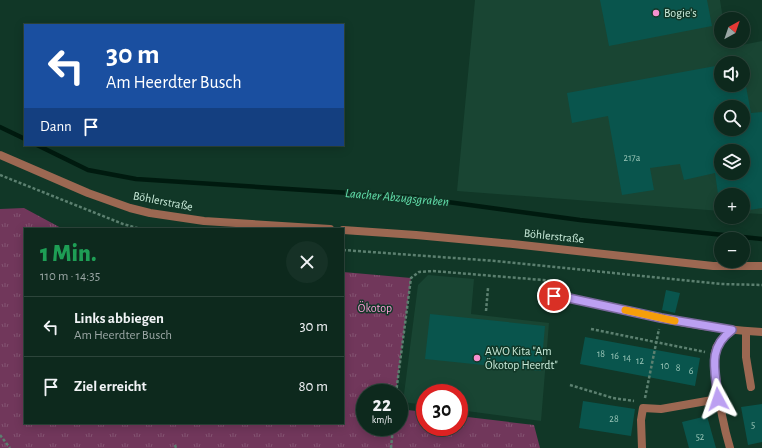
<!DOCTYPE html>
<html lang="de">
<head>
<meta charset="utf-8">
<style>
  body { margin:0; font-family:"Alegreya Sans",sans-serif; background:#163126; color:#f1f3f6; height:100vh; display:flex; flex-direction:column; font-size:15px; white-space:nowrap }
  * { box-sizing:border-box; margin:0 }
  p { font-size:13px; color:#9aa6a4 }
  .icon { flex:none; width:22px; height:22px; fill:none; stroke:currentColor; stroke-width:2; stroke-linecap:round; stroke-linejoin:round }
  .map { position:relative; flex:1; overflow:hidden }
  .drawer { position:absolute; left:24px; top:228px; width:320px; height:196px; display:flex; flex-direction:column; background:#0d291d; border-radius:0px; box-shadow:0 2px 10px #0003,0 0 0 1px #2d453b }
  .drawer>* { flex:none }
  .top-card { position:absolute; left:24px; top:24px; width:320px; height:122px; border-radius:0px; box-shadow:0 2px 10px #0003,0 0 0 1px #2d453b; background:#1a4fa0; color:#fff; overflow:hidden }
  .needle { width:26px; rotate:40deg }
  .buttons { position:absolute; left:714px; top:12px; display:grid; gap:8px }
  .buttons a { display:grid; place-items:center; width:36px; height:36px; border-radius:50%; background:#0d291d; box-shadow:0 2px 10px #0003,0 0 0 1px #2d453b; font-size:20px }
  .speed { position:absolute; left:356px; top:384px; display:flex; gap:8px; font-size:20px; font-weight:700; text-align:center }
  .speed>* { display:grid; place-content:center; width:52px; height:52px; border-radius:50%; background:#0d291d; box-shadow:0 2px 10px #0003,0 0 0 1px #2d453b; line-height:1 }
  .speed small { font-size:10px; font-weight:400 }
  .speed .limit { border:6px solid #d22; background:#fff; color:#111 }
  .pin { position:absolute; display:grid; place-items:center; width:34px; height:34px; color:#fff; margin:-17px; border:2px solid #fff; border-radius:50%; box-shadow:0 1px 4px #0007 }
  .me { position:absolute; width:44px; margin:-22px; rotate:355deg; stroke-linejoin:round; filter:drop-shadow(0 0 3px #0008) }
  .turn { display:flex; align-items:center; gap:14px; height:84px; padding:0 16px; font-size:18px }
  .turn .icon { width:52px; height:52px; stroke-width:2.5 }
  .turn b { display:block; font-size:28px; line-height:34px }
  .then { display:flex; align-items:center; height:38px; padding:0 16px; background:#0003; gap:8px; font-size:15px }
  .round { display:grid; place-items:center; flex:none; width:42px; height:42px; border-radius:21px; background:#163126 }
  .summary { display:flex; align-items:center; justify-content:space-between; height:68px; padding:0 16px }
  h1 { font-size:24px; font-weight:800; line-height:30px; color:#1e9e55 }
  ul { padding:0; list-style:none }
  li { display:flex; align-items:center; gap:12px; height:60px; padding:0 16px; border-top:1px solid #2d453b }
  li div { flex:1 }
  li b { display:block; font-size:15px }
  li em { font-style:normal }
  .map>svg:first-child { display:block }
  .built { fill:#194533; fill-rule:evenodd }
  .park { fill:url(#park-tufts) }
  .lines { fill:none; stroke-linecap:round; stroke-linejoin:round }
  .stream { stroke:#001a0f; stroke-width:4.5 }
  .building { fill:#09554d; fill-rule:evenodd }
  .path { stroke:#5c8070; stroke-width:2.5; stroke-dasharray:3 2; stroke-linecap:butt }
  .service { stroke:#9c6852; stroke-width:8 }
  .minor { stroke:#9c6852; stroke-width:8 }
  .tertiary { stroke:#9c6852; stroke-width:8 }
  .route-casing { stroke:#7a689d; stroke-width:10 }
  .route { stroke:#bca0f2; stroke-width:7 }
  .slow { stroke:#f59e0b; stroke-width:7 }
  .poi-dot { fill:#f690cf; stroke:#113727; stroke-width:1.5 }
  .labels { text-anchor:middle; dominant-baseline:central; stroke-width:3; stroke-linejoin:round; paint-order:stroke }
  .number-label { font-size:10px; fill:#9ac6b8 }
  .poi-label { font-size:12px; fill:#caecdb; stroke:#113727; text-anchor:start }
  .street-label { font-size:12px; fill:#caecdb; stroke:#113727 }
  .park-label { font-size:12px; fill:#fd9cd7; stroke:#113727 }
  .water-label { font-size:13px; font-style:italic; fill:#62dfab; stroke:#113727 }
</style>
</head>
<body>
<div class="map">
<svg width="762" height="448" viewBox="0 0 762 448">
  <defs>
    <pattern id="park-tufts" width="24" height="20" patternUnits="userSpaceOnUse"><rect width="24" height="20" fill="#71375b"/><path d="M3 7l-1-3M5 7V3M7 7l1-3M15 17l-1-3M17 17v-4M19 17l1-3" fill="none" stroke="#845472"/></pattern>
  </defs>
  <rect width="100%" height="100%" fill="#113727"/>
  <path class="built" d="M475,0H720L723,19H721V41H726L727,48L762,41V214L743,213V195H721V211L457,191ZM721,63H743V85H721ZM721,107H743V129H721ZM721,151H743V173H721Z
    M428,275L474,279L471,314L549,323L541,421L459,410V393H425V405L403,402L418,285Z"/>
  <path class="park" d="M24,208L63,229H25V423H343V272L411,278L396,393H365V427H399V409L425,412V427H459V416L534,425L540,448H0V209Z"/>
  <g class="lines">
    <path class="stream" d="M0,127L25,139
      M37,145L88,170L136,179L411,197L580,220L762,239"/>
  </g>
  <path class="building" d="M600,0H707L712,26L609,46Z
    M721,65V85H743V80L745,81L751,113L762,112V208L743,211V195L721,196L718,194L715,173L684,180L680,164L650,168L654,190L622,195L608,116L572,123L567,93ZM721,107H743V129H721ZM721,151H743V173H721Z
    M666,290L680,293L675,313L662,310Z
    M430,314L545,326L541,371L425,359Z
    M585,337L700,358L695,386L580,364Z
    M583,401L635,409L631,436L579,428Z
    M762,404V442L748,445L741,407Z
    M707,416L716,448H689L682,422Z"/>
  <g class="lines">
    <path class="path" d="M0,175L123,224L141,229
      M343,250L496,261L721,284L762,285
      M486,311L488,288
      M591,329L705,352
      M570,385L613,398L634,401
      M396,393L411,278L419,272L433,271L555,281L554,285
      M645,398L659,329
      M0,435L10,448
      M175,445L176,448
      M391,448L393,427"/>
    <path class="service" d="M746,331V357L751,387"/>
    <path class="minor" d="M553,296L565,297C630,311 695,329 762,332
      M642,448L641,420L643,408L661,409L718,399
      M730,448C723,425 719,401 716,377C715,369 713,361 715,352C717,342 724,336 732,331"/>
    <path class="tertiary" d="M0,155L88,193L130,208L150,213L204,221L330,229
      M343,230L416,235L513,244L713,266H762"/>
  </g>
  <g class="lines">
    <defs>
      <path id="route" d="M554,296L564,297L661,318L732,330C706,349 716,372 718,399"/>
    </defs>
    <use href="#route" class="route-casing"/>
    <use href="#route" class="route"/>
    <path class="slow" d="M625,310L675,321"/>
  </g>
  <g class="poi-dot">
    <circle cx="656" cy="13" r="4"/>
    <circle cx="477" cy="358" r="4"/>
  </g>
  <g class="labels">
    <g class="number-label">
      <text x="632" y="158">217a</text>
      <text x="601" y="354">18</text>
      <text x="615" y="356">16</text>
      <text x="627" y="358">14</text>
      <text x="640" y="361">12</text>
      <text x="665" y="366">10</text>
      <text x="678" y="368">8</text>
      <text x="691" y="371">6</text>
      <text x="614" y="419">28</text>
      <text x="753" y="425">5</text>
      <text x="700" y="437">52</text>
    </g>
    <g class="poi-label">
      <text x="664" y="13">Bogie's</text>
      <text x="485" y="351">AWO Kita "Am<tspan x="485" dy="14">Ökotop Heerdt"</tspan></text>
    </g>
    <g class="street-label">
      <text transform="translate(163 201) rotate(11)">Böhlerstraße</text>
      <text transform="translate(554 236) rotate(6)">Böhlerstraße</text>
    </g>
    <g class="park-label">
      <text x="375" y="308">Ökotop</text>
    </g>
    <g class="water-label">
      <text transform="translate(397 198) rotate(5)">Laacher Abzugsgraben</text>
    </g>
  </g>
</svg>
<div class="buttons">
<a><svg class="needle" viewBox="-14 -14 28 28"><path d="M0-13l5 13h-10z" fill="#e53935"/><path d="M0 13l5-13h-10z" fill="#9aa6a4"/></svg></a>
<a><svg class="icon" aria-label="sound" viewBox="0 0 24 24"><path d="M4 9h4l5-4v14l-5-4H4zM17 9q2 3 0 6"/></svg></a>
<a><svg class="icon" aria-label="search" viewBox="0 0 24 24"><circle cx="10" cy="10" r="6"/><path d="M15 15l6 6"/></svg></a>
<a><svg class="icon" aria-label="layers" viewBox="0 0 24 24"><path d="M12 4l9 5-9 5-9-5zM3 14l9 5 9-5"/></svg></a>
<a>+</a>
<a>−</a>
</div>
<div class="speed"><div>22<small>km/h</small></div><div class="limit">30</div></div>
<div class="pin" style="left:554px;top:296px;background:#d93025"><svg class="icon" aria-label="arrive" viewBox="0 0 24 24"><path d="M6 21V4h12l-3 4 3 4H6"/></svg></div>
<svg class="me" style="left:718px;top:399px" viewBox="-20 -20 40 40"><path d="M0-17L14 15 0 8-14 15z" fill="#bca0f2" stroke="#fff" stroke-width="4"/></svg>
<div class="top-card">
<div class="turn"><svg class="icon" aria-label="left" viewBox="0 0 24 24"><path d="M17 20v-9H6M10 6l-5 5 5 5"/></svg><div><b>30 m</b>Am Heerdter Busch</div></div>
<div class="then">Dann<svg class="icon" aria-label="arrive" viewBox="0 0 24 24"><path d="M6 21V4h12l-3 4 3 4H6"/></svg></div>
</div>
<section class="drawer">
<div class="summary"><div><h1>1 Min.</h1><p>110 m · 14:35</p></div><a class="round"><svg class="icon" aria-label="close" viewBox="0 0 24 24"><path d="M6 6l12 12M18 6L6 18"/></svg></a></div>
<ul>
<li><svg class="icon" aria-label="left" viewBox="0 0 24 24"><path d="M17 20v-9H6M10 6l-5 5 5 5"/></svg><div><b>Links abbiegen</b><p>Am Heerdter Busch</p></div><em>30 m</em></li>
<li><svg class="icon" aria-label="arrive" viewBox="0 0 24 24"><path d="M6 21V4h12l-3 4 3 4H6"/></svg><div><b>Ziel erreicht</b></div><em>80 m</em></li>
</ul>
</section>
</div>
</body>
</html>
